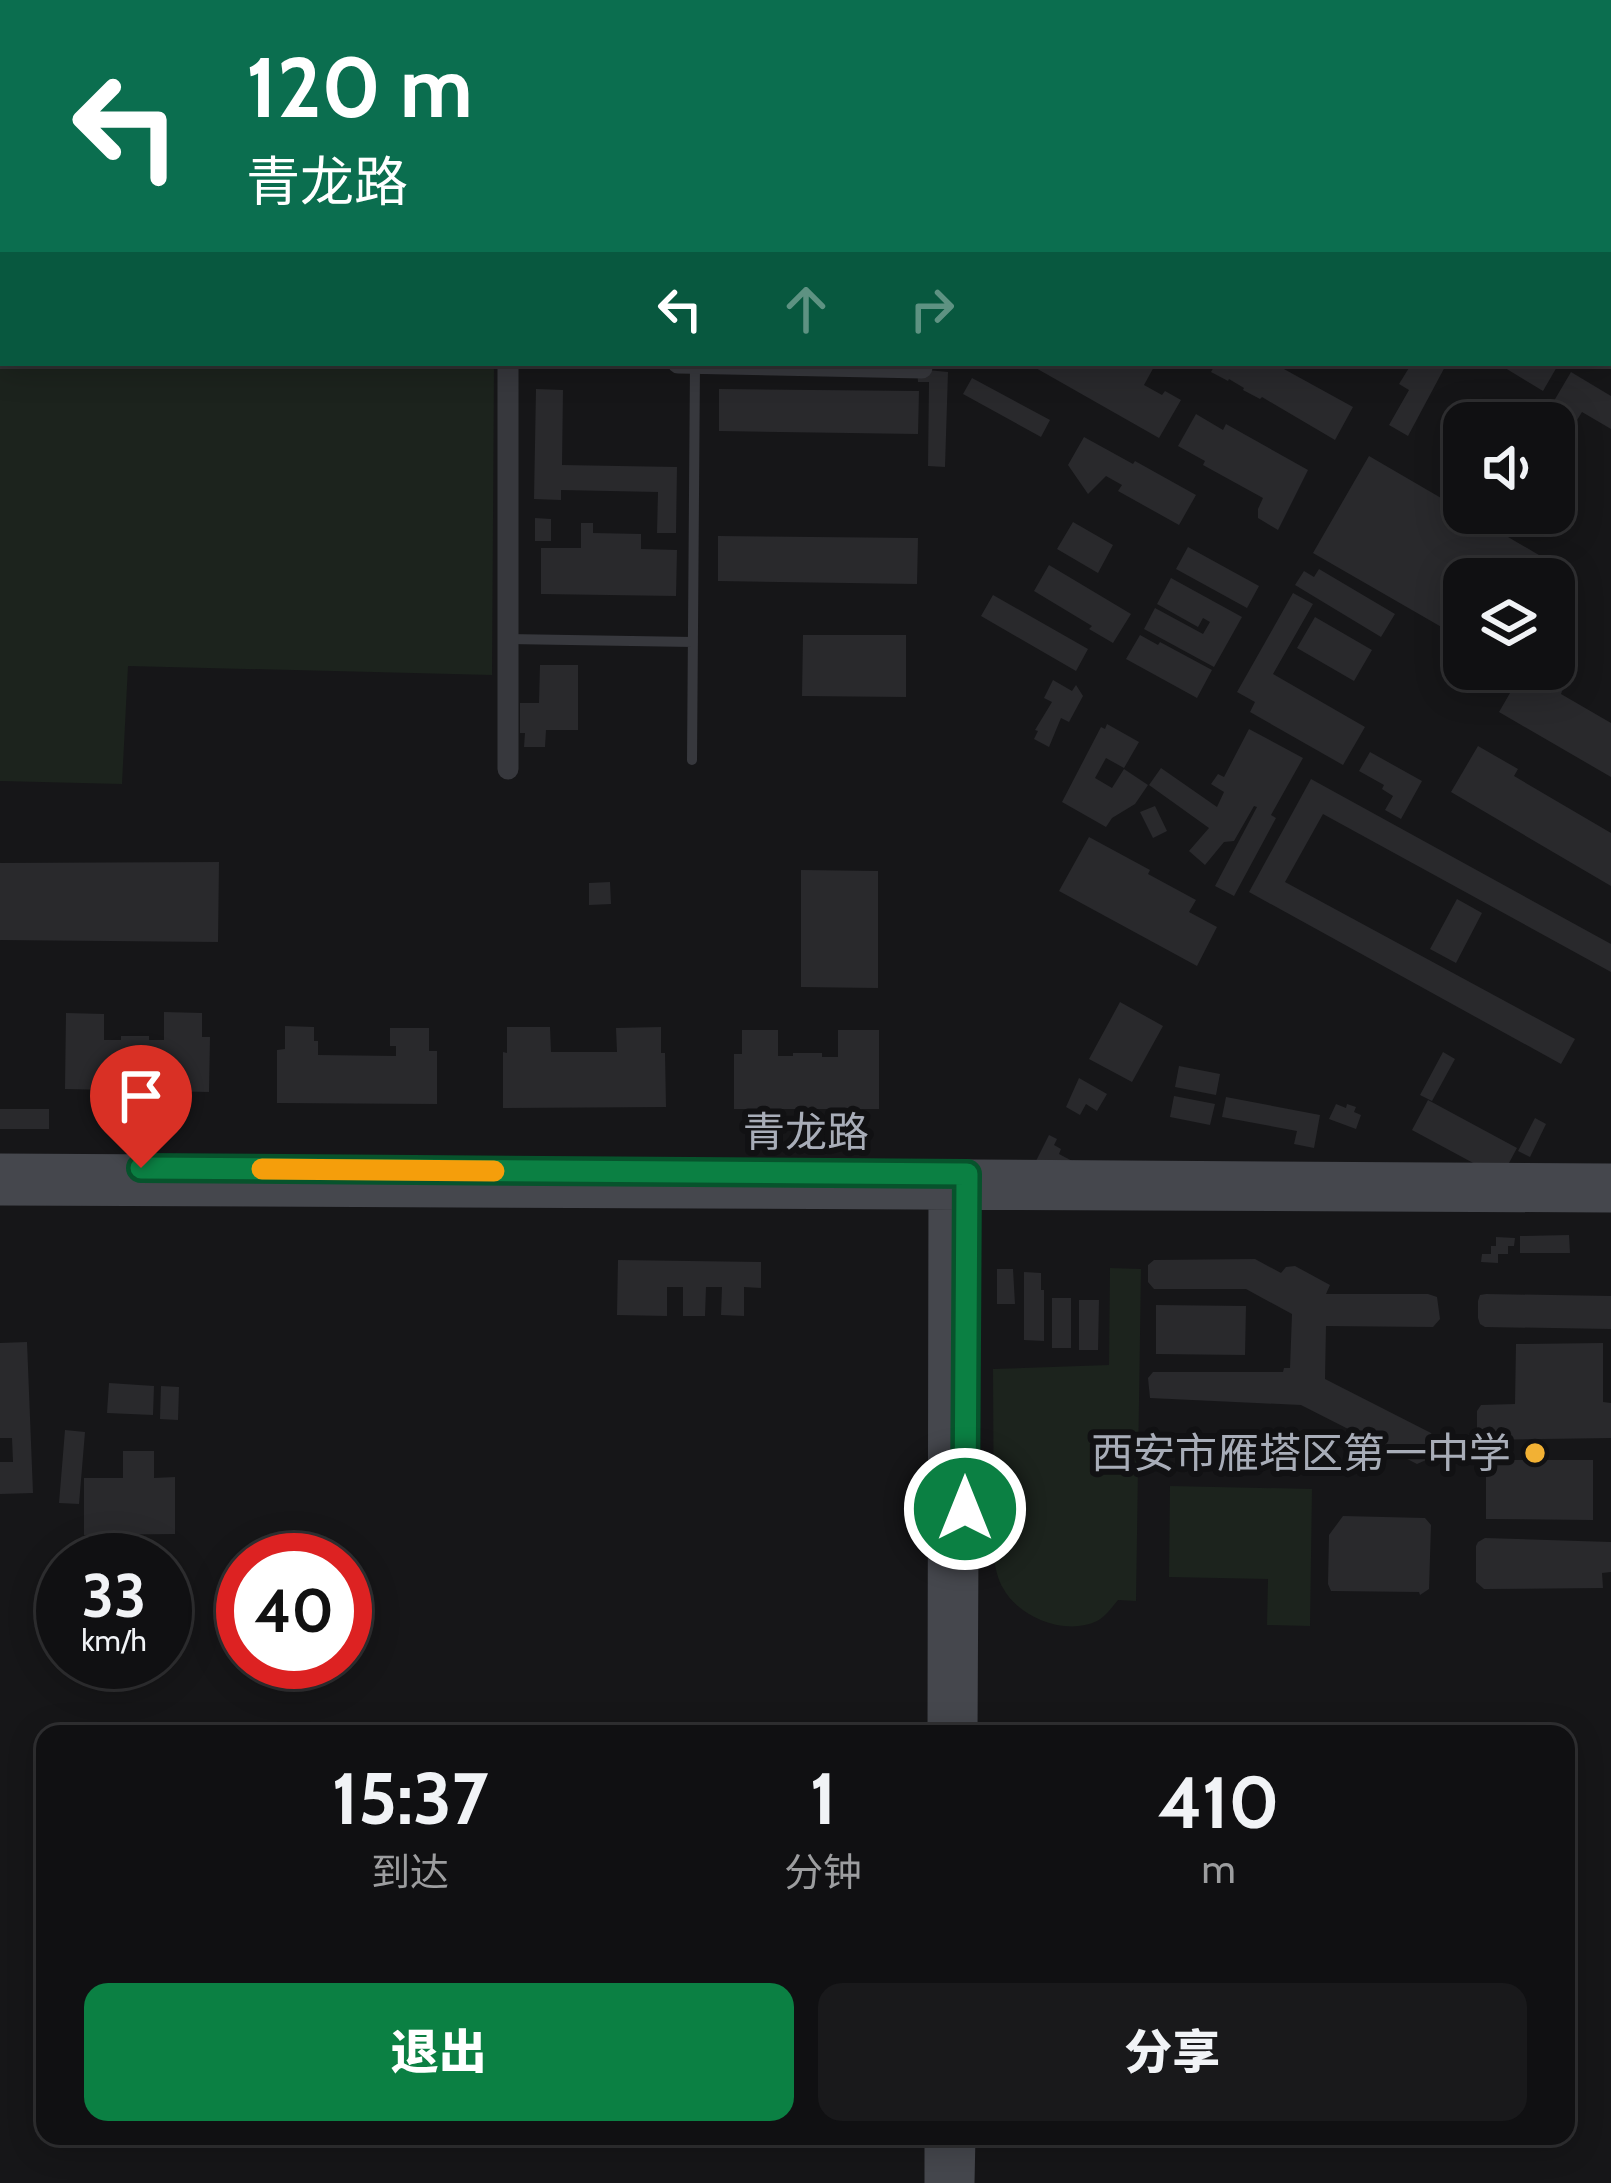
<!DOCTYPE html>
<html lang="zh">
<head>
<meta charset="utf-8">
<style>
  body { margin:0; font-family:Cabin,"Noto Sans SC",sans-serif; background:#19191b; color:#f1f3f6; height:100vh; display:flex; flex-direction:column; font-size:45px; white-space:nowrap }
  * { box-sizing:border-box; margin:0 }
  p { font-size:39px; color:#9c9d9f }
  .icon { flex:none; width:66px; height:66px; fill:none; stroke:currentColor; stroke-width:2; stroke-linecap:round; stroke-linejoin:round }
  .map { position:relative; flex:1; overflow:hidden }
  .drawer { position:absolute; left:36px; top:1725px; width:1539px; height:420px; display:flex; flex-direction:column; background:#101012; border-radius:24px; box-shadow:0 6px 30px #0003,0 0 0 3px #303032 }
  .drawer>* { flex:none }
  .top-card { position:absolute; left:0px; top:0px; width:1611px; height:366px; box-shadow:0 6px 30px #0003,0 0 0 3px #303032; background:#0b6e4f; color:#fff; overflow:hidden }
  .fabs { position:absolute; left:1443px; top:402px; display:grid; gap:24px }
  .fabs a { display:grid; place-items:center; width:132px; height:132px; border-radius:24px; background:#101012; box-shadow:0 6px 30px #0003,0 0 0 3px #303032; font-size:60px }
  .speed { position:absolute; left:36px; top:1533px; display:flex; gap:24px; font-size:60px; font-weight:700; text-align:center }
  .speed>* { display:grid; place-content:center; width:156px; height:156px; border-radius:50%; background:#101012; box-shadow:0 6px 30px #0003,0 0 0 3px #303032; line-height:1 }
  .speed small { font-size:30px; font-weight:400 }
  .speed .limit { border:18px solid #d22; background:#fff; color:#111 }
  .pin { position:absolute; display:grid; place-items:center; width:102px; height:102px; color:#fff; margin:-123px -51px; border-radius:50% 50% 50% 0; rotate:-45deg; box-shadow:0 0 12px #0007 }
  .pin .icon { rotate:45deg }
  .me { position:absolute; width:132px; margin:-66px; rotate:0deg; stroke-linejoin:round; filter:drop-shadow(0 0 9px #0008) }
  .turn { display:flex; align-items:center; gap:42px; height:252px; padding:0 48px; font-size:54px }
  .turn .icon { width:156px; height:156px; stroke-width:2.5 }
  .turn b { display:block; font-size:84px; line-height:102px }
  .lanes { display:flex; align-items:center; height:114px; padding:0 48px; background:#0003; justify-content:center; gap:60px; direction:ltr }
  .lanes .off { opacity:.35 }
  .eta { display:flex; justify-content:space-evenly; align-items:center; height:204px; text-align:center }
  .eta b { font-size:72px; font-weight:800; line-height:84px }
  .action { display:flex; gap:24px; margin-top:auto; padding:24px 48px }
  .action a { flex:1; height:138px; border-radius:24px; background:#0b8043; color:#fff; font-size:48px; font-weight:800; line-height:138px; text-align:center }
  .action a+a { background:#19191b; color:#f1f3f6 }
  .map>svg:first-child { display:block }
  .green { fill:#1c231d }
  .building { fill:#29292c }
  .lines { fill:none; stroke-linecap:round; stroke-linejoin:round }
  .lane { stroke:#37383d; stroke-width:10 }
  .street { stroke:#37383d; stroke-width:21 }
  .secondary { stroke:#45474d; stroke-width:27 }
  .route-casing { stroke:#07532c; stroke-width:30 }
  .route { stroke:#0b8043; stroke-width:21 }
  .slow { stroke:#f59e0b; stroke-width:21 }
  .poi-dot { fill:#f2b134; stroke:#111113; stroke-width:4.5 }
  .labels { text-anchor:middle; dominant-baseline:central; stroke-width:12; stroke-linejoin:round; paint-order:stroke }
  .street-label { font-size:42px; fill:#a8adb8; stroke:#111113 }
  .poi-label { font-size:42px; fill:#a8adb8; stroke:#111113; text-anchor:end }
</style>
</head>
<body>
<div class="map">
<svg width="1611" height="2183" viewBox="0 0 1611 2183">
  <rect width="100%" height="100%" fill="#161618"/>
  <path class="green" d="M0,3H3V363H494L492,675L128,666L122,784L0,781Z
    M1110,1268L1141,1269L1136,1601L1118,1600C1112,1607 1105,1617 1097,1621C1066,1636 1019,1618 1003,1588C998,1580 996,1570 994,1560L993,1369L1109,1365Z
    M1170,1486L1312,1489L1310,1626L1267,1625L1268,1579L1169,1577Z"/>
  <path class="building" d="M1027,363H1152L1155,365L1144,385L1162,395L1165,391L1181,400L1159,438Z
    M1216,363H1273L1353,407L1335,440L1262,397L1260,399L1243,390L1244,388L1229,379L1228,381L1211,372Z
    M1412,363H1447L1408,436L1389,425L1409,390L1399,384Z
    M1497,363H1554L1558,365L1543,391Z
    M917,369L948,372L945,467L928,466L929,382H918Z
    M1571,372L1611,396V429L1582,412L1563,443L1554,438V423H1541Z
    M972,378L1050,420L1041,437L963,394Z
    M536,389L563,390L562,465L677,467L676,533H657L658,492L561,490V500L534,499Z
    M719,389L919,391L918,434L719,431Z
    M1196,414L1223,430L1226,424L1308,470L1278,530L1258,518V509L1263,498L1203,465L1205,461L1178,446Z
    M1084,437L1133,464L1135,461L1196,495L1179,525L1118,491L1122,485L1106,476L1088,494L1068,465Z
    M1369,456L1551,562L1541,579H1464V640L1313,553Z
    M535,518L551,519V541H535Z
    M1073,522L1113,545L1098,573L1057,549Z
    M581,523H593V533L641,534V549L677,550L676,596L541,594V548H581Z
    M718,536L918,538L917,584L718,581Z
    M1188,547L1259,586L1247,608L1176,569Z
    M1049,565L1131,614L1113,643L1089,629L1092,626L1034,591Z
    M1319,569L1395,614L1381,637L1295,585L1304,571L1314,577Z
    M1171,578L1242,617L1214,667L1144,629L1155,608L1203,634L1210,622L1203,618L1198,627L1157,604Z
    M1293,593L1313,604L1273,674L1365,727L1343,765L1250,712L1255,702L1237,692Z
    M993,595L1088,649L1076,671L981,616Z
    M1315,617L1372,650L1354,681L1297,648Z
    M803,635H906V697L802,696Z
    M1140,635L1158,645L1160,642L1212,670L1197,698L1126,659Z
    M540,665H578V730H546L545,747H524L525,733H520V703H539Z
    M1524,669H1534L1564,686L1561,694L1611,723V777L1499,712Z
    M1053,680L1072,691L1076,685L1083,696L1069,722L1061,718L1049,747L1034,739L1038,731L1035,730L1052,702L1044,698Z
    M1107,724L1139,742L1124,768L1106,758L1095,778L1112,788L1124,769L1148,785L1135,804L1112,818L1106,827L1062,802L1101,727L1105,729Z
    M1249,729L1303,758L1271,815L1276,818L1234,896L1215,886L1257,807L1254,806L1234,841L1224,842L1205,865L1189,851L1209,828L1149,785L1161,768L1217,807L1224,792L1211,784L1218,774L1224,777Z
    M1478,746L1518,769L1514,776L1611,833V886L1451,792Z
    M1370,752L1422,781L1401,819L1385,810L1393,796L1382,789L1384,785L1359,771Z
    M1311,779L1611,944V972L1323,814L1285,882L1575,1039L1561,1064L1249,892Z
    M1155,806L1167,831L1153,838L1140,812Z
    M1089,837L1150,870L1148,874L1196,900L1189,912L1217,927L1197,966L1059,891Z
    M219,862L218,942L0,940V863Z
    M801,870L878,871V988L801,987Z
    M610,882L611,904L589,905V883Z
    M1457,899L1482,913L1456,963L1430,949Z
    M1120,1002L1163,1026L1132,1082L1089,1059Z
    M164,1012L202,1013V1037H210L209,1092L65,1089L66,1013L104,1014V1040H121V1036H149V1040H164Z
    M285,1026L314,1027V1041H318V1055L396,1056V1046H390V1028H429V1051H437V1104L277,1103V1050L285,1049Z
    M507,1027H550L551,1052H617L616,1028L661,1027V1053H665L666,1107L503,1108V1052L507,1053Z
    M742,1030H778V1056H793V1053H822V1057H838V1030H879V1109H734V1054H742Z
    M1443,1052L1455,1059L1432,1101L1420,1095Z
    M1179,1066L1220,1074L1216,1095L1175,1087Z
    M1079,1078L1107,1094L1097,1111L1086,1104L1080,1115L1066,1107Z
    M1174,1096L1215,1104L1210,1125L1170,1117Z
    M1226,1097L1320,1115L1314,1148L1294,1144L1297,1131L1222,1117Z
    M1428,1100L1517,1148L1501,1178L1412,1130Z
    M1336,1104L1346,1108L1347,1104L1356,1107L1354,1112L1361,1115L1356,1129L1329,1119Z
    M0,1109H49V1129H0Z
    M1535,1118L1546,1124L1530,1157L1518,1151Z
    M1049,1135L1057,1139L1054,1145L1061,1149L1059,1154L1076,1163L1034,1165Z
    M1569,1235L1570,1253H1520V1236Z
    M1496,1237L1515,1238L1514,1246H1508V1254H1498V1263L1481,1262L1482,1254H1491V1246H1496Z
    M1255,1259L1281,1273L1286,1267L1295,1266L1330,1285L1326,1294H1428L1437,1297L1440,1319L1433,1327L1326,1326L1325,1379L1431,1433L1435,1442L1426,1460L1417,1464L1301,1405L1150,1398L1148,1378L1153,1372H1283L1284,1368H1290L1292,1314L1246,1289H1154L1148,1282V1265L1154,1260Z
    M618,1260L761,1262V1288L744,1287V1316L721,1315L722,1287H706L705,1316H683V1287H667V1316L617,1315Z
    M997,1269H1013L1015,1304H997Z
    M1024,1272L1041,1273V1290H1044V1341L1024,1340Z
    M1486,1294L1611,1296V1329L1485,1327L1480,1324L1478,1318V1301L1480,1295Z
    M1052,1298H1071V1348H1052Z
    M1079,1300H1099L1098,1350H1079Z
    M1156,1305L1246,1306L1245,1355L1156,1354Z
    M27,1342L33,1493L0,1494V1462H13L12,1438H0V1343Z
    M1603,1343V1402L1611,1403V1438L1484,1440L1480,1438L1477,1431V1411L1481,1405L1515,1404L1516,1344Z
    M109,1383L154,1386L153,1415L107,1413Z
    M161,1386L179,1387L178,1420L160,1419Z
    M65,1430L85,1432L79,1504L59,1503Z
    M123,1451H154V1478L175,1477V1534L84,1535V1478H123Z
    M1486,1460H1593V1520L1486,1519Z
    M1343,1516L1425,1518L1431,1525L1429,1589L1420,1595L1419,1592L1331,1591L1328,1584L1329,1535Z
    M1485,1538L1611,1542V1572L1602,1573L1603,1588L1484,1589L1476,1582V1546L1478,1542Z"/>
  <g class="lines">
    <path class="lane" d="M964,3V0
      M508,639L693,642
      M692,760L695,363"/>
    <path class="street" d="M516,3V0
      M678,363L922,368
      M508,769V363"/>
    <path class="secondary" d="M1578,0L1603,3
      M0,1167L1611,1177
      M0,1192L1611,1199
      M941,1734L942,1179
      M964,1734L967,1180
      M938,2183V2136
      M961,2183L962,2136"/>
  </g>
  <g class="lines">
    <defs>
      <path id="route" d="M141,1168L967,1174L965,1509"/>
    </defs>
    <use href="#route" class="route-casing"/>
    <use href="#route" class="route"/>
    <path class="slow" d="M262,1169L494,1171"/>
  </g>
  <circle class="poi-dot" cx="1535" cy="1453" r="12"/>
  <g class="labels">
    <g class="street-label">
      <text x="806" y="1132">青龙路</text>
    </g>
    <g class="poi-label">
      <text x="1511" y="1453">西安市雁塔区第一中学</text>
    </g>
  </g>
</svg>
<div class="fabs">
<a><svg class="icon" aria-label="sound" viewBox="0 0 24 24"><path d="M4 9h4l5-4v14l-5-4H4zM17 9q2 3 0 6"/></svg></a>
<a><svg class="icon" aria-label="layers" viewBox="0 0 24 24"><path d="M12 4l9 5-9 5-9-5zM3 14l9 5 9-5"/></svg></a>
</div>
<div class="speed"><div>33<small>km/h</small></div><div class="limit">40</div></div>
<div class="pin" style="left:141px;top:1168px;background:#d93025"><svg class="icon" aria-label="arrive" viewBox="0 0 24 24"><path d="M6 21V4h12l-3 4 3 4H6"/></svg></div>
<svg class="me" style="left:965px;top:1509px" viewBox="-20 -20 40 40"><circle r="17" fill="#0b8043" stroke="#fff" stroke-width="3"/><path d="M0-11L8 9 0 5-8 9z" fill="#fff"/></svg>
<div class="top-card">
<div class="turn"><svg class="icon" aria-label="left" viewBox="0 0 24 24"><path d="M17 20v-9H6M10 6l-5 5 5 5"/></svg><div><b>120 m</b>青龙路</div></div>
<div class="lanes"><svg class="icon" aria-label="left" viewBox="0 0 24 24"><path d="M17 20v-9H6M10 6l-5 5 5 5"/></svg><svg class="icon off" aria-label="ahead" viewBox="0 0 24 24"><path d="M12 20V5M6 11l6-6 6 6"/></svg><svg class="icon off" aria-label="right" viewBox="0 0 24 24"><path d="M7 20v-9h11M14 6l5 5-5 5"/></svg></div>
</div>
<section class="drawer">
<div class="eta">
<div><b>15:37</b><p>到达</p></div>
<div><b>1</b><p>分钟</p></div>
<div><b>410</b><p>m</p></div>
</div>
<div class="action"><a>退出</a><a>分享</a></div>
</section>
</div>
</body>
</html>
